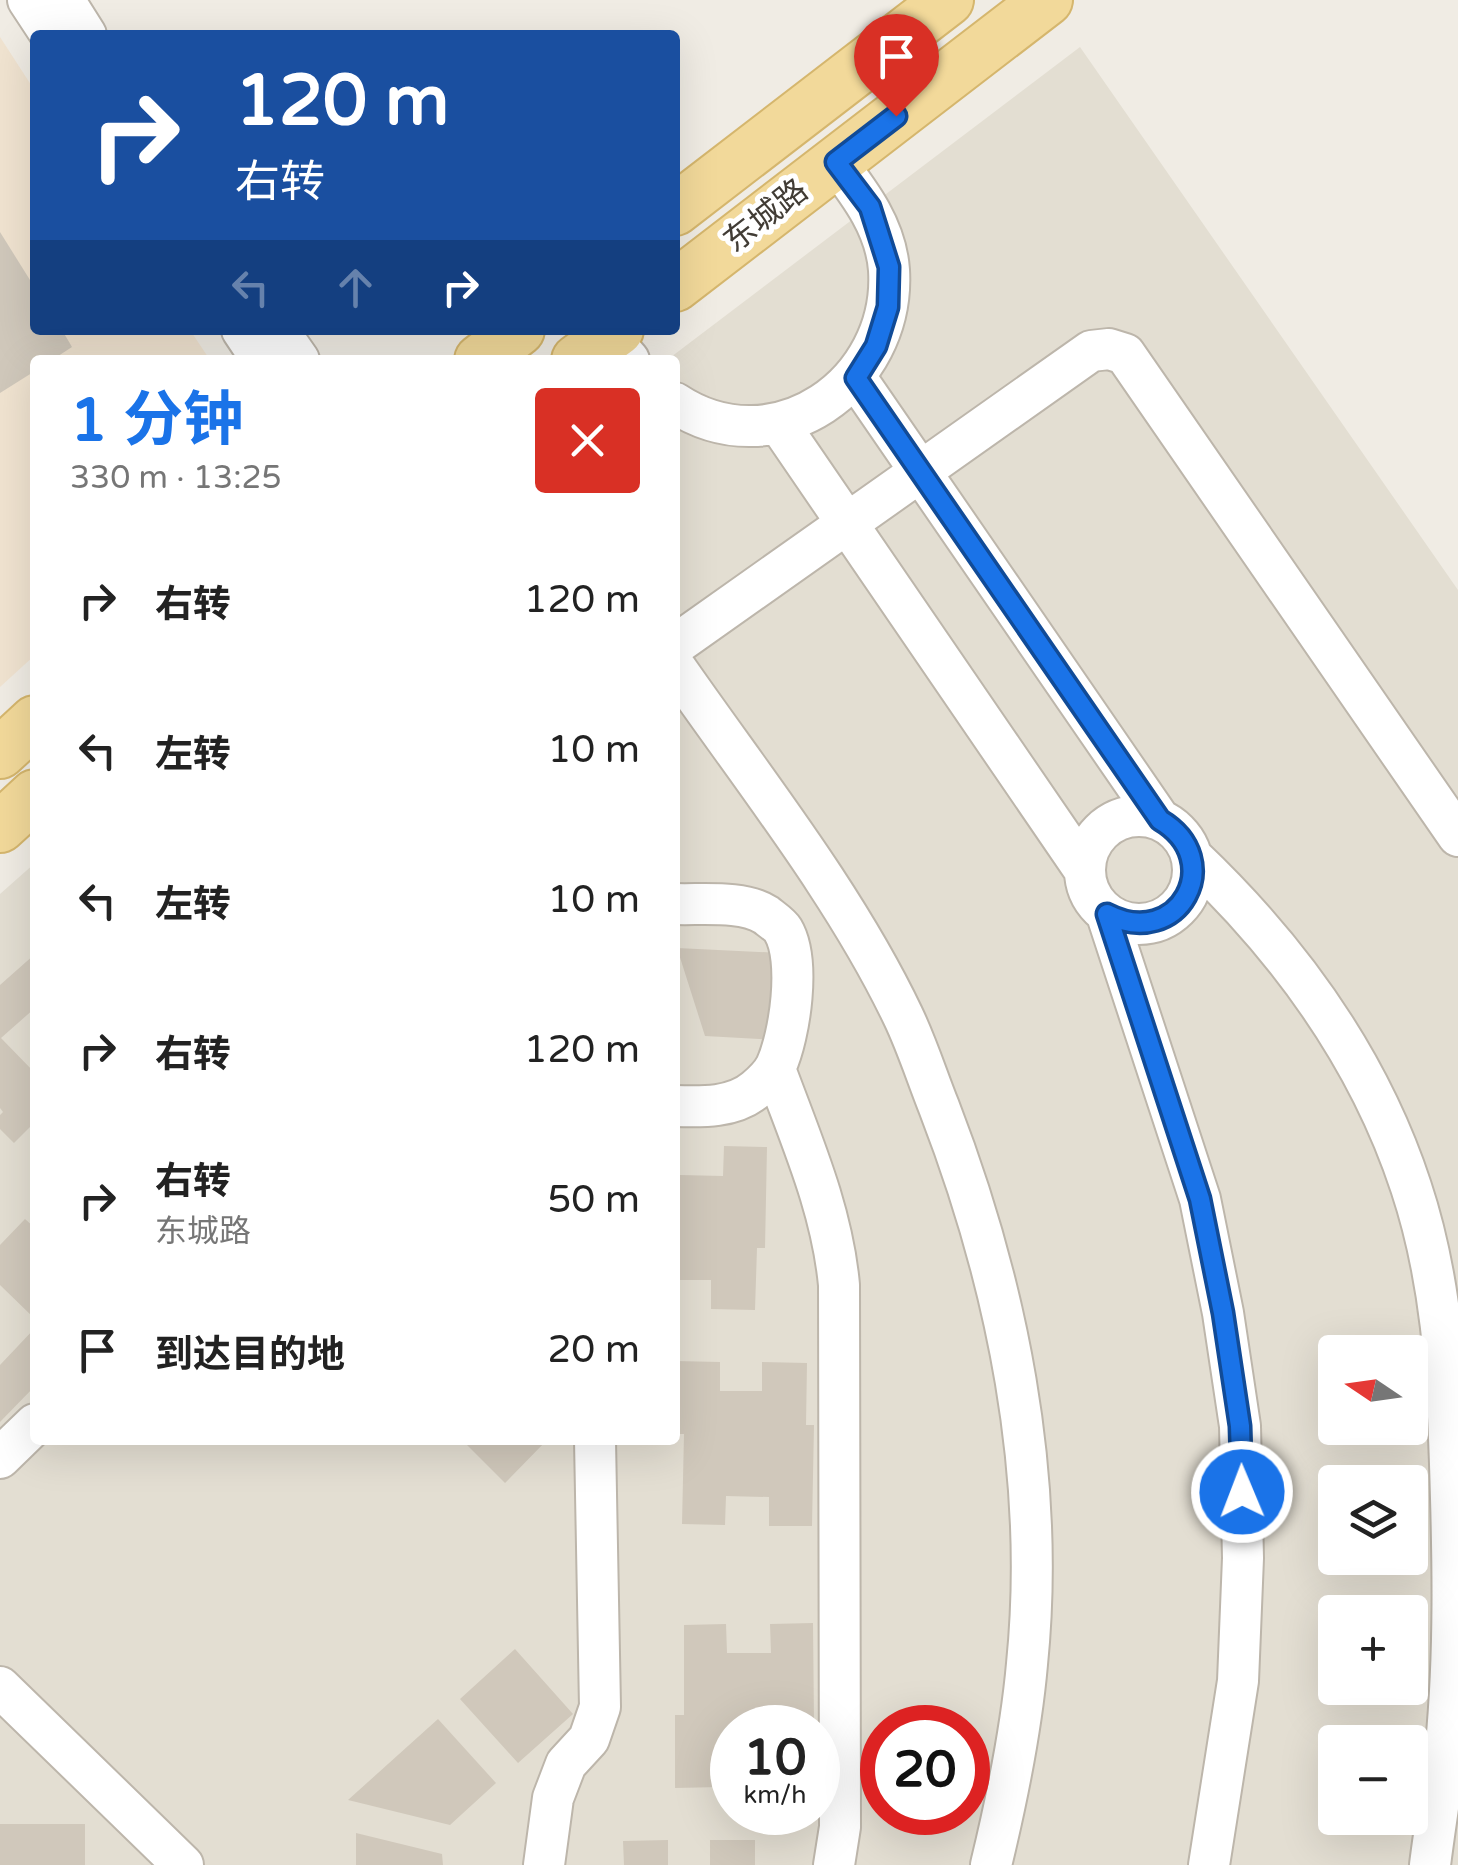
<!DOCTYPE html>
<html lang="zh">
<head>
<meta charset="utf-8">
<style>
  body { margin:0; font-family:"Varela Round","Noto Sans SC",sans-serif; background:#f6f6f6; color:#222; height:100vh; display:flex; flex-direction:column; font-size:38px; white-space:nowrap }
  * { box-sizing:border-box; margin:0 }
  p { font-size:32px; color:#767676 }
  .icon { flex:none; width:55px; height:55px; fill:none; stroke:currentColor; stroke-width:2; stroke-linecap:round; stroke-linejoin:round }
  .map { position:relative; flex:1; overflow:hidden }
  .details { position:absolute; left:30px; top:355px; width:650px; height:1090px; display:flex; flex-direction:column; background:#fff; border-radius:10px; box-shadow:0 10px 40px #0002 }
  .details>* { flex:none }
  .guide { position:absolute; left:30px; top:30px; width:650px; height:305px; border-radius:10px; box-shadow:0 10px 40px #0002; background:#1a4fa0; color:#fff; overflow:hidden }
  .needle { width:65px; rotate:283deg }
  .fabs { position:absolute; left:1318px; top:1335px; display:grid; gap:20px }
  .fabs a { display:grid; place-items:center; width:110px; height:110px; border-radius:10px; background:#fff; box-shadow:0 10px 40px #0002; font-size:50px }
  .speed { position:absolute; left:710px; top:1705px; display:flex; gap:20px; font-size:50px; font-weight:700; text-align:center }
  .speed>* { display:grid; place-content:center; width:130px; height:130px; border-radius:50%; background:#fff; box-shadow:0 10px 40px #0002; line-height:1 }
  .speed small { font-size:25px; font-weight:400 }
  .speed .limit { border:15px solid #d22; background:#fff; color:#111 }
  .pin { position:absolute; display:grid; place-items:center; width:85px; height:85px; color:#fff; margin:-102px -42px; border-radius:50% 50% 50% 0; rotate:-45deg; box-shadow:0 0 10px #0007 }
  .pin .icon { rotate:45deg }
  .me { position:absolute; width:110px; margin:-55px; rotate:359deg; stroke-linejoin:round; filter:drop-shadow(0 0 8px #0008) }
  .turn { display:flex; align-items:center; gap:35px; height:210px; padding:0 40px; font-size:45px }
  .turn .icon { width:130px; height:130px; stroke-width:2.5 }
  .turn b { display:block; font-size:70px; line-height:85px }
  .lanes { display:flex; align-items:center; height:95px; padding:0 40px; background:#0003; justify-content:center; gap:50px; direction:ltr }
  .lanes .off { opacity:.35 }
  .round { display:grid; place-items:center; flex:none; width:105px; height:105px; border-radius:10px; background:#f6f6f6 }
  .head { display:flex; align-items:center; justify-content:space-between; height:170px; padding:0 40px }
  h1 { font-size:60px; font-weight:700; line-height:75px; color:#1a73e8 }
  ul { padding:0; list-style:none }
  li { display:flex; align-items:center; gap:30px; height:150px; padding:0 40px }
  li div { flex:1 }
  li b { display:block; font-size:38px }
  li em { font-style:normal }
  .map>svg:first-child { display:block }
  .residential { fill:#e3ded2; fill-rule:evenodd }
  .commercial { fill:#f0e3d0 }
  .building { fill:#d0c8bb }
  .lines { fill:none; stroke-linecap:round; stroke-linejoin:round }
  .minor-casing { stroke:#bdb6ab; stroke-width:44 }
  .major-casing { stroke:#d5b66d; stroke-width:54 }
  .minor { stroke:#fff; stroke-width:40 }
  .major { stroke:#f2d99a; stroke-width:50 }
  .route-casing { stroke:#114b97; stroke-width:25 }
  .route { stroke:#1a73e8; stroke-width:18 }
  .labels { text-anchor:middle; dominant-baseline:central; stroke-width:10; stroke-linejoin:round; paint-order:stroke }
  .street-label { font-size:32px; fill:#413c35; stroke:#fff }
</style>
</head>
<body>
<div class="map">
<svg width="1458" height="1865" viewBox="0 0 1458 1865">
  <rect width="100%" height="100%" fill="#f0ece4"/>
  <path class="residential" d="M1080,47L1458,590V1865H0V894L35,863V1440H675V360H667ZM1335,1352H1410V1428H1335ZM1335,1482H1410V1558H1335ZM1335,1612H1410V1688H1335ZM732,1728H818V1812H732ZM882,1728H968V1812H882ZM1335,1742H1410V1818H1335Z"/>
  <path class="commercial" d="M0,37L35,91V330H190L210,360H35V655L0,687Z"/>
  <path class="building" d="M0,232L35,288V330H62L72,347L52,360H35V371L0,393Z
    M677,948L781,953L777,1040L705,1036Z
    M35,954V1008L1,1038L35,1073V1122L14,1143L0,1129V1115L3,1112L0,1108V985Z
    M675,1146H680V1175L723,1176L724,1146L767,1147L765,1248H757L755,1310L711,1309V1280H675Z
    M25,1219L35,1228V1319L0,1285V1245Z
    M35,1328V1386L0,1422V1365Z
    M675,1361L720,1362V1391H762V1362L807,1363L806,1425H814L812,1526H769V1497L726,1496L725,1525L682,1524L684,1434H675Z
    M462,1440H547L505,1483Z
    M813,1623L814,1724H806V1728H732V1758H719L720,1787L675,1788V1715H684V1625L726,1624L727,1653H771L770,1624Z
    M515,1649L573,1714L518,1763L460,1699Z
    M438,1719L496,1783L450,1825L348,1800Z
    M0,1824H85V1865H0Z
    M356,1833L442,1854L443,1865H356Z
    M668,1840V1865H624L623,1841Z
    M710,1840H755V1865H710Z"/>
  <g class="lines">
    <defs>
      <path id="minor" d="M28,0L51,35
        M64,0L86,35
        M242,330L262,360
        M278,330L299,360
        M609,337L629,360
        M856,378L1160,820
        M675,403C775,469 896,384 889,270C886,228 861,195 836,162
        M779,424L1085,871
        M675,645L1091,351L1109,349L1125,354L1458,836
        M675,667C752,778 845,894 903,1016C917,1045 927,1077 939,1107C1007,1283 1046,1475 1027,1664C1021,1732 1007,1799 991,1865
        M1085 870a54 54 0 1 1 108 0a54 54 0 1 1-108 0Z
        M1191,856C1288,948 1369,1059 1411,1187C1441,1277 1447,1371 1450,1464C1453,1558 1455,1651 1446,1745C1442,1785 1435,1825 1430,1865
        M675,904C702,905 743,900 766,915C771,919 780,925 783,930C801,960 790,1035 776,1066C772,1074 763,1083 756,1089C734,1108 702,1107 675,1106
        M1107,915L1200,1199L1223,1313L1240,1426L1243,1558L1238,1681L1209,1865
        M775,1069C801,1140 832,1209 839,1285L840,1827L834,1865
        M0,1458L35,1424
        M0,1687L183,1865
        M544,1865L553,1798L566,1764L589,1739L600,1707L595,1440"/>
      <path id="major" d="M675,210L948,0
        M675,286L1047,0
        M480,360L519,330
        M577,360L618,330
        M0,753L35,721
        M0,827L35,795"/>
    </defs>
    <use href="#minor" class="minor-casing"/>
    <use href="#major" class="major-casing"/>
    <use href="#minor" class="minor"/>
    <use href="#major" class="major"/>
  </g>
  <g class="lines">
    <defs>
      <path id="route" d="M896,116L836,162L870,207L889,267L888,307L876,346L856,378L1160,820C1228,860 1179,951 1107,914L1200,1199L1223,1313L1240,1426L1242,1492"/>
    </defs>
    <use href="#route" class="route-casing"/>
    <use href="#route" class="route"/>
  </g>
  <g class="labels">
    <g class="street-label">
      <text transform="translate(766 216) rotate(-38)">东城路</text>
    </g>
  </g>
</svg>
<div class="fabs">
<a><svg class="needle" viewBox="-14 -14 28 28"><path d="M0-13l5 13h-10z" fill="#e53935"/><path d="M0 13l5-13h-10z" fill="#767676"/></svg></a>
<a><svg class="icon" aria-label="layers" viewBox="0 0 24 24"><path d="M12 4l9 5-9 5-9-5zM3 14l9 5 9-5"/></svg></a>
<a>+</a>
<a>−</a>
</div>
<div class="speed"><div>10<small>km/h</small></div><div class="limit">20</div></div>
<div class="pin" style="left:896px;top:116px;background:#d93025"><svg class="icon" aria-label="arrive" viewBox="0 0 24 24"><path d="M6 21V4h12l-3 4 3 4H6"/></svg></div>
<svg class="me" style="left:1242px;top:1492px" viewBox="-20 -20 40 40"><circle r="17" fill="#1a73e8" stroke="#fff" stroke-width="3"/><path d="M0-11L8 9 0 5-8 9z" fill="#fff"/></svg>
<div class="guide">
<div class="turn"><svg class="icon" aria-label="right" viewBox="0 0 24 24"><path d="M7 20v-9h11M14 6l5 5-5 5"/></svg><div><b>120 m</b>右转</div></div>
<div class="lanes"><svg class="icon off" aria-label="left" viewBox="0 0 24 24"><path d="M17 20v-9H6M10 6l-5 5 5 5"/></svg><svg class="icon off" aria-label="ahead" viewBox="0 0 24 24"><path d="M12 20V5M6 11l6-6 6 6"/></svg><svg class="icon" aria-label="right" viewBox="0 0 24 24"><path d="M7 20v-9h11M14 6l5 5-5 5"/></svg></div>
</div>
<section class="details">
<div class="head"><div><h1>1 分钟</h1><p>330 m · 13:25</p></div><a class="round" style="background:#d93025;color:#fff"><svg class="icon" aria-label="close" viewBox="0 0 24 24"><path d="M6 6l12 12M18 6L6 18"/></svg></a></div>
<ul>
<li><svg class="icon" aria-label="right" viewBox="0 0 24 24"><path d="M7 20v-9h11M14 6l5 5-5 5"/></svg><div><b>右转</b></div><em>120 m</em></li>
<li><svg class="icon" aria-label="left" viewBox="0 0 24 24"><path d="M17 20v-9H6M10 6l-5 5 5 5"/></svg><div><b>左转</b></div><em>10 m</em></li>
<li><svg class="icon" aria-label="left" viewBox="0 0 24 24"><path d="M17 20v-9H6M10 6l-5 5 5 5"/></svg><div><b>左转</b></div><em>10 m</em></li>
<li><svg class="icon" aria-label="right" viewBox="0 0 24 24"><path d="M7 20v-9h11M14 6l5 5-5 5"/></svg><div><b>右转</b></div><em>120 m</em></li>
<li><svg class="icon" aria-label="right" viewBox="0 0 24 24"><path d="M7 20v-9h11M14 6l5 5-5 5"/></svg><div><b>右转</b><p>东城路</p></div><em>50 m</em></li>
<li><svg class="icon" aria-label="arrive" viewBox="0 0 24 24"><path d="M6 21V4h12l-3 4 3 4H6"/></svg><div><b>到达目的地</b></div><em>20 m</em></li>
</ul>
</section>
</div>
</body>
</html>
